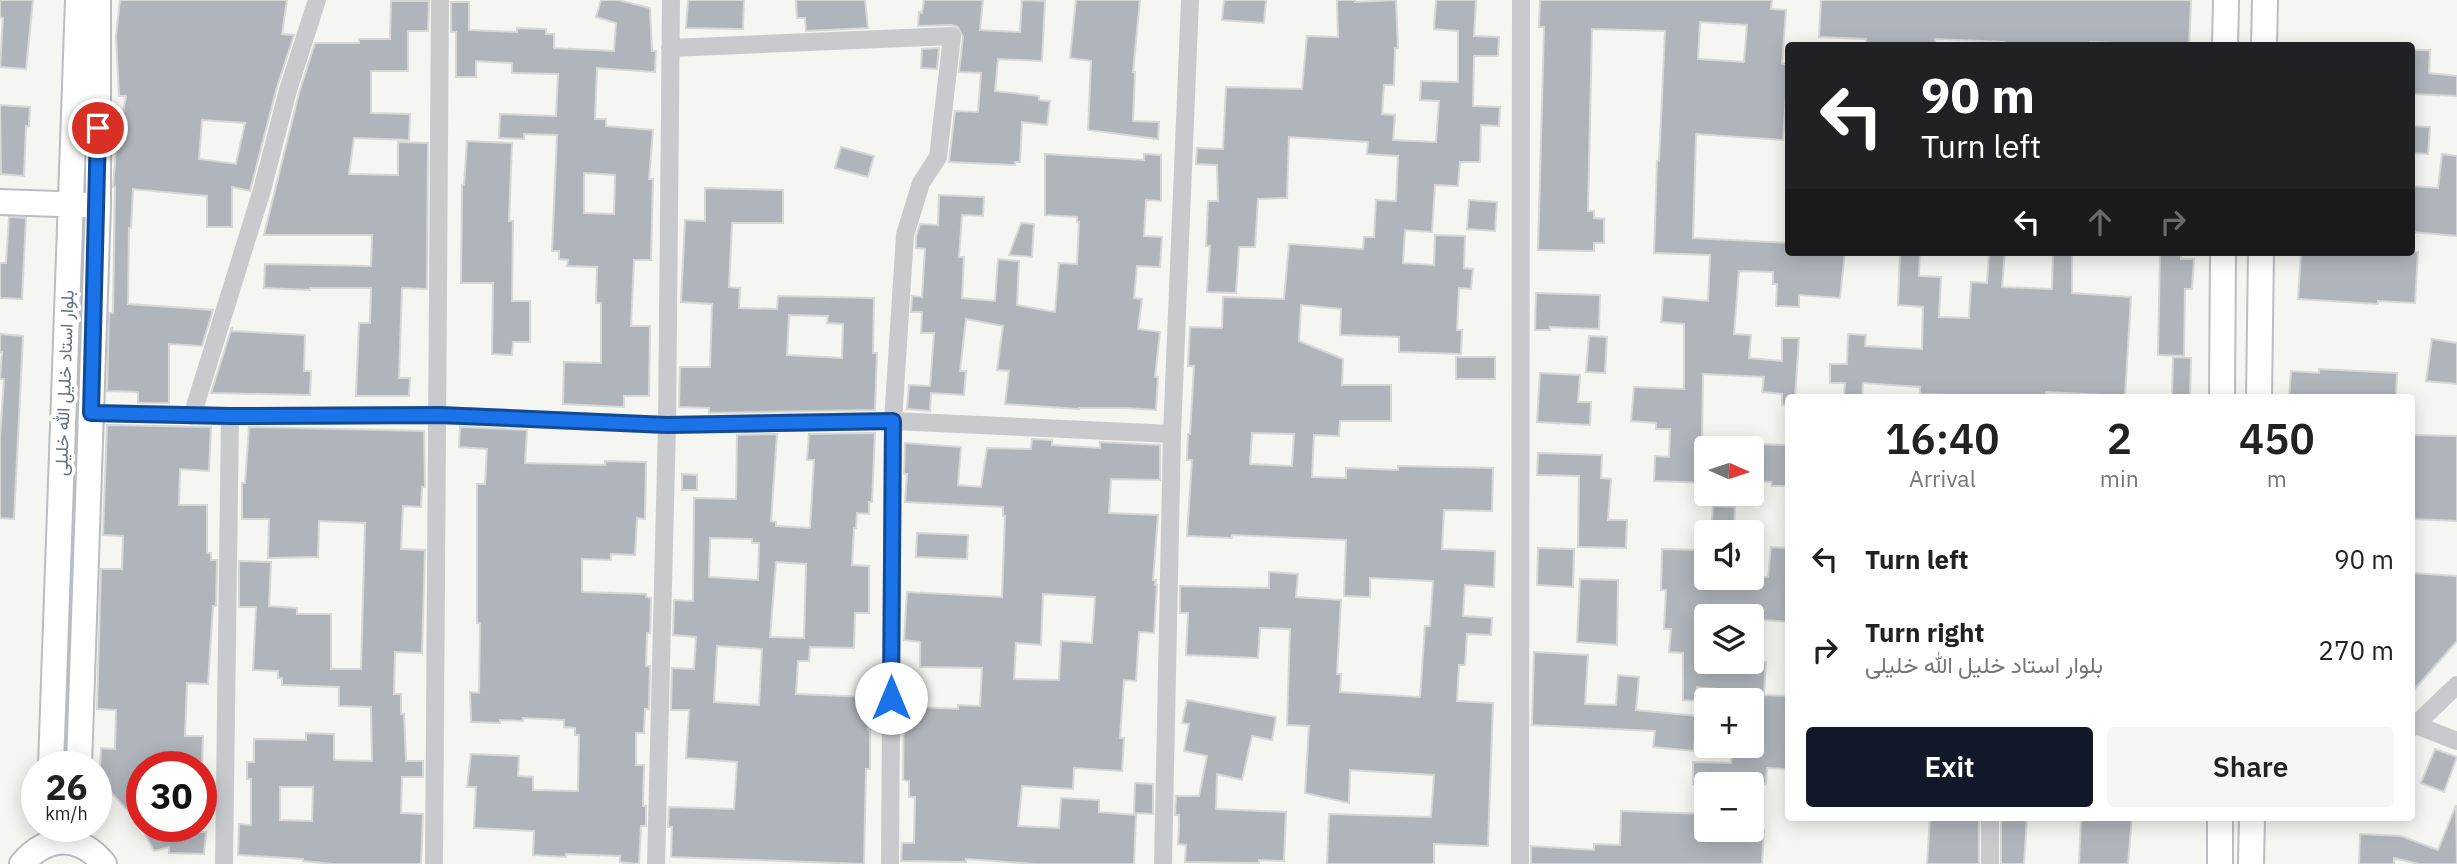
<!DOCTYPE html>
<html lang="en">
<head>
<meta charset="utf-8">
<style>
  body { margin:0; font-family:"IBM Plex Sans",Vazirmatn,sans-serif; background:#f6f6f6; color:#222; height:100vh; display:flex; flex-direction:column; font-size:26px; white-space:nowrap }
  * { box-sizing:border-box; margin:0 }
  p { font-size:23px; color:#767676 }
  .icon { flex:none; width:38px; height:38px; fill:none; stroke:currentColor; stroke-width:2; stroke-linecap:round; stroke-linejoin:round }
  .map { position:relative; flex:1; overflow:hidden }
  .sheet { position:absolute; left:1785px; top:394px; width:630px; height:427px; display:flex; flex-direction:column; background:#fff; border-radius:7px; box-shadow:0 4px 18px #0003 }
  .sheet>* { flex:none }
  .guide { position:absolute; left:1785px; top:42px; width:630px; height:214px; border-radius:7px; box-shadow:0 4px 18px #0003; background:#202124; color:#fff; overflow:hidden }
  .needle { width:46px; rotate:93deg }
  .controls { position:absolute; left:1694px; top:436px; display:grid; gap:14px }
  .controls a { display:grid; place-items:center; width:70px; height:70px; border-radius:7px; background:#fff; box-shadow:0 4px 18px #0003; font-size:35px }
  .speed { position:absolute; left:21px; top:751px; display:flex; gap:14px; font-size:35px; font-weight:700; text-align:center }
  .speed>* { display:grid; place-content:center; width:91px; height:91px; border-radius:50%; background:#fff; box-shadow:0 4px 18px #0003; line-height:1 }
  .speed small { font-size:18px; font-weight:400 }
  .speed .limit { border:10px solid #d22; background:#fff; color:#111 }
  .pin { position:absolute; display:grid; place-items:center; width:60px; height:60px; color:#fff; margin:-30px; border:4px solid #fff; border-radius:50%; box-shadow:0 2px 7px #0007 }
  .me { position:absolute; width:77px; margin:-38px; rotate:0deg; stroke-linejoin:round; filter:drop-shadow(0 0 5px #0008) }
  .turn { display:flex; align-items:center; gap:24px; height:147px; padding:0 21px; font-size:32px }
  .turn .icon { width:91px; height:91px; stroke-width:2.5 }
  .turn b { display:block; font-size:49px; line-height:60px }
  .lanes { display:flex; align-items:center; height:66px; padding:0 21px; background:#0003; justify-content:center; gap:35px; direction:ltr }
  .lanes .off { opacity:.35 }
  .eta { display:flex; justify-content:space-evenly; align-items:center; height:119px; text-align:center }
  .eta b { font-size:42px; font-weight:600; line-height:49px }
  .button { display:flex; gap:14px; margin-top:auto; padding:14px 21px }
  .button a { flex:1; height:80px; border-radius:7px; background:#111827; color:#fff; font-size:28px; font-weight:600; line-height:80px; text-align:center }
  .button a+a { background:#f6f6f6; color:#222 }
  ul { padding:0; list-style:none }
  li { display:flex; align-items:center; gap:21px; height:91px; padding:0 21px }
  li div { flex:1 }
  li b { display:block; font-size:26px }
  li em { font-style:normal }
  .map>svg:first-child { display:block }
  .building { fill:#b0b5bc; stroke:#d7d7d5; stroke-width:2; fill-rule:evenodd }
  .lines { fill:none; stroke-linecap:round; stroke-linejoin:round }
  .secondary-casing { stroke:#babdc2; stroke-width:28 }
  .street { stroke:#c8cace; stroke-width:18 }
  .secondary { stroke:#fff; stroke-width:24 }
  .route-casing { stroke:#114b97; stroke-width:18 }
  .route { stroke:#1a73e8; stroke-width:12 }
  .labels { text-anchor:middle; dominant-baseline:central; stroke-width:7; stroke-linejoin:round; paint-order:stroke }
  .street-label { font-size:18px; fill:#637185; stroke:#fff }
</style>
</head>
<body>
<div class="map">
<svg width="2457" height="864" viewBox="0 0 2457 864">
  <rect width="100%" height="100%" fill="#f5f6f2"/>
  <path class="building" d="M0,0H33L26,69L0,67L3,18L0,17Z
    M120,0H287L282,34L294,35L277,87L250,191L232,187V227H207V196L133,189L131,228H129L128,304L213,310L202,346L169,344V403H138V392L107,391L109,313H113L115,187H113L116,151L126,96H119L116,36ZM202,120L245,123L236,164L199,159Z
    M601,0H618L650,8L652,51H656L655,72L597,68L595,119H606V126L653,130L649,179H653L651,260H634L631,326H650L649,396H624V407L563,404L564,362L601,363V303H596L597,267L567,266L568,260L559,259V251H552L557,135L524,134V139L499,138L500,114L556,116L558,74L512,73V63L476,61V77H456V32H451V2H469V30L517,32V28L546,29V34H554V48L614,51L616,23L596,17ZM584,173L615,175L614,214L584,213Z
    M688,0H744L743,29L686,28Z
    M796,0H865L868,28L806,31L805,18H797Z
    M924,0H983L980,30L1020,32L1022,0L1045,1L1042,61L998,59L995,91L1039,96V100L1050,101L1047,125L1022,122L1020,162H1015V165L949,162L955,111L978,112L981,73L959,72L963,37L958,27L952,25L918,26L919,12L922,13Z
    M1076,0H1140L1133,72H1135L1133,121L1159,122L1158,139L1088,130L1091,61L1070,58Z
    M1224,0H1266L1264,23L1222,20Z
    M1337,0H1355V2L1396,0L1398,48H1395L1394,85H1384L1382,114L1395,115L1393,140L1436,142L1439,101L1420,100L1421,81L1458,82V31L1434,29L1436,0H1476L1474,36L1499,37L1498,56H1474L1473,106L1500,107L1499,126L1481,125L1480,162H1460L1458,186L1435,185L1432,232L1405,230L1403,263L1434,265L1435,235L1465,236L1464,268L1473,269L1471,289L1459,288L1457,330H1462L1461,354L1399,352V337L1340,335L1341,309L1301,305L1299,341L1343,359L1342,385H1391V421H1340L1339,436L1314,435L1312,477L1346,478V468L1398,470V466L1493,468L1492,511L1444,510L1442,549L1495,551L1494,587L1465,585L1463,616L1492,618L1491,635L1467,634L1465,665H1459L1457,701L1493,703L1488,846L1434,844V864H1327L1329,814L1431,817L1434,775L1350,770L1349,803L1305,793L1309,726L1287,725L1290,629L1260,628L1258,658L1186,655L1188,613H1180V586L1269,588V572L1298,574L1296,597L1341,600L1337,674H1341L1340,692L1420,697L1425,626H1430L1433,581L1370,578V597L1344,596L1346,540L1232,535V538L1187,536L1192,460H1187L1188,434H1190L1194,366H1188L1190,327L1222,328L1223,297L1284,299L1289,244L1363,249L1364,237H1374L1376,200L1396,201L1398,156L1367,154L1368,142L1289,137L1287,198L1258,199L1255,247H1239L1236,293L1207,292L1210,246H1206L1208,201H1218L1217,165L1196,164L1197,148L1223,149L1226,87L1302,89L1307,36L1338,37ZM1252,433L1294,434L1292,466L1250,464Z
    M1540,0H1772L1771,9L1786,10L1782,64H1788L1783,140L1696,134L1693,238L1788,243V252H1845L1840,298L1799,295V307L1776,306L1777,284H1773V272L1739,271L1734,334L1751,335L1749,358L1782,361V338H1799L1795,397H1788V405H1782V394L1762,392L1764,377L1703,374L1702,442H1706V483L1654,481L1655,456L1669,457L1670,429H1656V423L1631,421L1634,387L1684,389V324L1661,322L1663,297L1708,301L1710,255L1654,253L1657,161H1659L1665,31L1592,29L1588,211H1594V218L1604,219V243H1594V251L1538,250L1544,27H1539ZM1700,22L1747,25L1744,62L1698,59Z
    M1821,0H2191L2189,46L2090,42V46H2004V42L1935,39V46H1866V39L1819,37Z
    M391,1H429L428,31H408V71H371V113L410,114L409,140L354,138L349,174L398,175V142L428,143L427,289L402,288L399,378H410L409,396H356L359,323H370L371,288H310V290L264,288L265,264L371,266L372,235H264L299,93L315,43H359V39H390Z
    M939,48L937,69L921,68L922,49Z
    M2412,50H2430L2429,73L2457,76V96L2412,94Z
    M0,105L30,107L29,126H26L24,176L1,174Z
    M2412,126L2430,127L2428,154L2412,153Z
    M467,141L512,143L509,221H513L512,301H530V342H513L512,355L492,354L493,283H461L462,185H464Z
    M841,147L874,156L868,177L835,168Z
    M1045,154L1144,160V154L1161,155V201L1146,200L1144,236L1162,237L1160,267L1137,266L1134,298L1142,299L1138,329L1160,332L1155,377H1158L1156,410L1125,408H1079V409L1005,404L1009,371L997,370L1003,326L966,319L960,371H966L964,395L931,393L930,411L907,409L909,385L930,386L934,333H921L922,312H911L912,296L922,297L925,249L916,248V237L920,224L938,225L939,195L984,197L983,216L962,215L959,257H964L962,298L995,301L998,259L1019,261L1017,305L1055,312L1059,263L1077,264L1079,222H1077V217L1045,215Z
    M2442,154L2457,156V236L2412,232V186L2438,188Z
    M705,188L783,190V223H732L729,287L740,288L739,308L777,309L778,296L874,298L873,353H877L875,410L709,413V408L679,407L680,367H710L712,304L681,302L685,220L705,221ZM789,315L828,316L827,323L843,324L842,358L787,355Z
    M1469,200L1497,202L1495,231L1467,229Z
    M9,217L26,218L22,299L0,298V263H6Z
    M1021,223L1034,224L1032,257L1009,255Z
    M1900,252H1920L1919,276L1941,277L1939,317L1969,318L1971,282L1987,283L1989,252H2005L2002,287L2052,289L2053,252H2072V293L2131,297L2125,396L2046,392V397L1920,394V387L1863,383L1862,397L1844,396L1845,383H1830V364H1847L1848,334L1866,335L1865,346L1922,349L1923,307L1898,305Z
    M2160,252H2181V259H2194L2192,289H2185L2184,356L2158,355Z
    M2301,252H2418L2415,303L2378,301V304L2298,299Z
    M1536,293L1600,295L1599,329L1550,327V330H1535Z
    M232,327V331L305,335L304,371H311L310,395L211,393Z
    M0,334L23,336L14,519L0,518V439L4,379H0L2,352H0Z
    M1589,336L1607,337L1605,373L1586,372Z
    M2432,339L2457,343V384L2426,381Z
    M1456,357H1495V379H1456Z
    M2173,357L2191,358L2190,397L2172,396Z
    M2319,369L2397,373L2396,397H2289L2291,371L2319,373Z
    M1540,373L1580,375L1578,402H1591L1590,425L1537,422Z
    M107,425L211,427L209,471L180,469L179,505H207V553H211V560H217L216,606H213L208,684L187,683L185,736H203L202,766H142V826L107,788L99,787L101,748L115,749L116,710L97,709L101,569H122L123,536L103,535Z
    M249,427L424,431L425,487H422L421,507L403,506L401,549L425,550L422,653L395,652L394,694H401V714H404L406,761H423V777H402L401,813L423,814L421,864H333L303,861V859L238,855L239,824L251,825V779H247V762H254V739L306,740V733L334,734V760L372,761L371,707L339,706V687L282,685V678H278V671L253,670L256,607H239V561L271,562L269,606L297,608V614H331V669H361L365,523L319,521L318,557L268,558L269,519H242V483H245ZM280,787H313L312,821L280,820Z
    M460,427L527,430L525,463L605,465V461L646,462L645,519L637,518L635,555L611,554V560L582,559V592L646,594V597L651,598L650,633H647L646,666H650L649,709H645L644,733H636V765H644L643,806H646V826H641L639,864L620,862V856L566,854V857L533,855L534,831L474,828L476,787H467L471,754L519,756L518,776L533,777V790L578,791L579,735H575V728L564,727V720L523,718V721L500,720V723L471,722L470,692L479,693L480,623H477V484H485L487,449L459,447Z
    M875,433L872,502H869V514L857,513L856,528H854L852,565L869,566V613H855L854,648L810,647L809,661H798L796,694L869,697L868,730H870V769H866L864,864L671,857L672,827H668L669,807L734,809L737,762L686,758L689,710H671L672,668L694,669L696,637L673,635L674,600L693,601L694,498L736,499L737,435L777,434L771,521L776,522V526L810,528L814,460H807L809,434ZM710,538L752,539V543H759L758,580L709,577ZM776,562L806,564L804,638L770,637ZM717,646L762,649L759,705L714,702Z
    M2412,435L2457,436V521L2412,519Z
    M1032,439L1052,440V445L1100,448V442L1160,445V480L1111,479L1109,513L1158,515L1153,580H1156L1155,585H1157L1154,633L1139,632L1136,681L1124,680L1120,738H1124L1122,771L1074,768L1073,789L1022,786L1018,826L1059,828L1061,798L1099,800V812L1136,815L1134,864H1036L966,859V862L901,861L902,843H914L915,797H909V781L903,780L904,706L958,709V705L980,706L982,668L920,667V642L904,640L907,592L1002,597L1005,516H1003V507L905,502L907,474H904L905,443L961,447L958,485L981,487L987,448L1031,449ZM1043,594L1095,597L1092,643L1061,641L1059,680L1014,679L1016,643L1041,645Z
    M1752,444L1788,445V486H1772L1771,482L1752,481Z
    M1538,453L1602,455L1601,478L1611,479L1608,520H1627L1626,548L1578,547L1579,476L1537,475Z
    M682,474L697,475V490H682Z
    M1713,506L1735,507L1734,532H1711Z
    M917,533L968,535L967,559L916,557Z
    M1771,547L1788,548L1787,589L1788,590V622L1752,619V616H1702L1698,666L1744,670V662H1766L1764,695L1788,696V769L1767,768L1766,784H1693V762L1731,763L1733,746H1752V697L1748,696V692L1697,687L1696,701L1683,700V653L1669,652L1671,629H1664L1666,590H1661L1662,549L1702,550V578L1768,577Z
    M1538,548L1574,549L1573,587L1537,585Z
    M2412,573L2457,576V641L2412,692Z
    M1580,579L1618,580L1617,645L1577,642Z
    M1534,652L1588,655L1585,704L1616,705L1618,675L1639,677L1636,710L1697,716L1694,751L1653,747L1655,731L1532,725Z
    M1187,700L1276,717L1272,740L1252,736L1242,780L1217,774L1216,809L1286,812L1284,861L1259,860V863L1185,862L1186,845L1178,844L1179,826V815H1175L1176,796H1199L1207,756L1184,751L1189,724L1182,723Z
    M2435,749L2457,757L2444,792L2421,783Z
    M1135,783L1153,784V814L1134,813Z
    M2456,805L2457,864H2419L2394,858V864H2359L2360,834L2401,836L2438,850Z
    M1621,811L1706,814V830H1764L1762,864H1531V846L1594,850V844L1620,845Z
    M1930,817H1979V864H1927Z
    M2001,817H2027L2024,864H2001Z
    M2081,817H2132L2128,864H2079Z
    M144,832H206L204,854L169,853V847L154,851Z"/>
  <g class="lines">
    <defs>
      <path id="secondary" d="M2225,46L2226,0
        M2264,46L2265,0
        M0,202L87,205
        M2222,397L2223,252
        M2259,397L2261,252
        M51,766L78,0
        M79,766L98,205V0
        M2220,817V864
        M22,864C47,834 80,834 104,864
        M2251,864L2252,817"/>
    </defs>
    <use href="#secondary" class="secondary-casing"/>
    <path class="street" d="M670,48L952,36L938,157L921,183L905,235L893,421L890,864
      M91,413L230,416L439,415L667,425L893,421L1172,434
      M192,416L262,190L288,90L317,0
      M2416,725L2457,741
      M2412,728L2457,685
      M224,864L230,416
      M434,864L440,0
      M656,864L667,425L671,0
      M1163,864L1172,434L1190,0
      M1520,864L1521,0
      M1990,864V817"/>
    <use href="#secondary" class="secondary"/>
  </g>
  <g class="lines">
    <defs>
      <path id="route" d="M98,128L91,413L230,416L439,415L667,425L893,421L891,698"/>
    </defs>
    <use href="#route" class="route-casing"/>
    <use href="#route" class="route"/>
  </g>
  <g class="labels">
    <g class="street-label">
      <text transform="translate(64 383) rotate(-88)">بلوار استاد خلیل الله خلیلی</text>
    </g>
  </g>
</svg>
<div class="controls">
<a><svg class="needle" viewBox="-14 -14 28 28"><path d="M0-13l5 13h-10z" fill="#e53935"/><path d="M0 13l5-13h-10z" fill="#767676"/></svg></a>
<a><svg class="icon" aria-label="sound" viewBox="0 0 24 24"><path d="M4 9h4l5-4v14l-5-4H4zM17 9q2 3 0 6"/></svg></a>
<a><svg class="icon" aria-label="layers" viewBox="0 0 24 24"><path d="M12 4l9 5-9 5-9-5zM3 14l9 5 9-5"/></svg></a>
<a>+</a>
<a>−</a>
</div>
<div class="speed"><div>26<small>km/h</small></div><div class="limit">30</div></div>
<div class="pin" style="left:98px;top:128px;background:#d93025"><svg class="icon" aria-label="arrive" viewBox="0 0 24 24"><path d="M6 21V4h12l-3 4 3 4H6"/></svg></div>
<svg class="me" style="left:891px;top:698px" viewBox="-20 -20 40 40"><circle r="19" fill="#fff"/><path d="M0-13L10 11 0 6-10 11z" fill="#1a73e8"/></svg>
<div class="guide">
<div class="turn"><svg class="icon" aria-label="left" viewBox="0 0 24 24"><path d="M17 20v-9H6M10 6l-5 5 5 5"/></svg><div><b>90 m</b>Turn left</div></div>
<div class="lanes"><svg class="icon" aria-label="left" viewBox="0 0 24 24"><path d="M17 20v-9H6M10 6l-5 5 5 5"/></svg><svg class="icon off" aria-label="ahead" viewBox="0 0 24 24"><path d="M12 20V5M6 11l6-6 6 6"/></svg><svg class="icon off" aria-label="right" viewBox="0 0 24 24"><path d="M7 20v-9h11M14 6l5 5-5 5"/></svg></div>
</div>
<section class="sheet">
<div class="eta">
<div><b>16:40</b><p>Arrival</p></div>
<div><b>2</b><p>min</p></div>
<div><b>450</b><p>m</p></div>
</div>
<ul>
<li><svg class="icon" aria-label="left" viewBox="0 0 24 24"><path d="M17 20v-9H6M10 6l-5 5 5 5"/></svg><div><b>Turn left</b></div><em>90 m</em></li>
<li><svg class="icon" aria-label="right" viewBox="0 0 24 24"><path d="M7 20v-9h11M14 6l5 5-5 5"/></svg><div><b>Turn right</b><p>بلوار استاد خلیل الله خلیلی</p></div><em>270 m</em></li>
</ul>
<div class="button"><a>Exit</a><a>Share</a></div>
</section>
</div>
</body>
</html>
